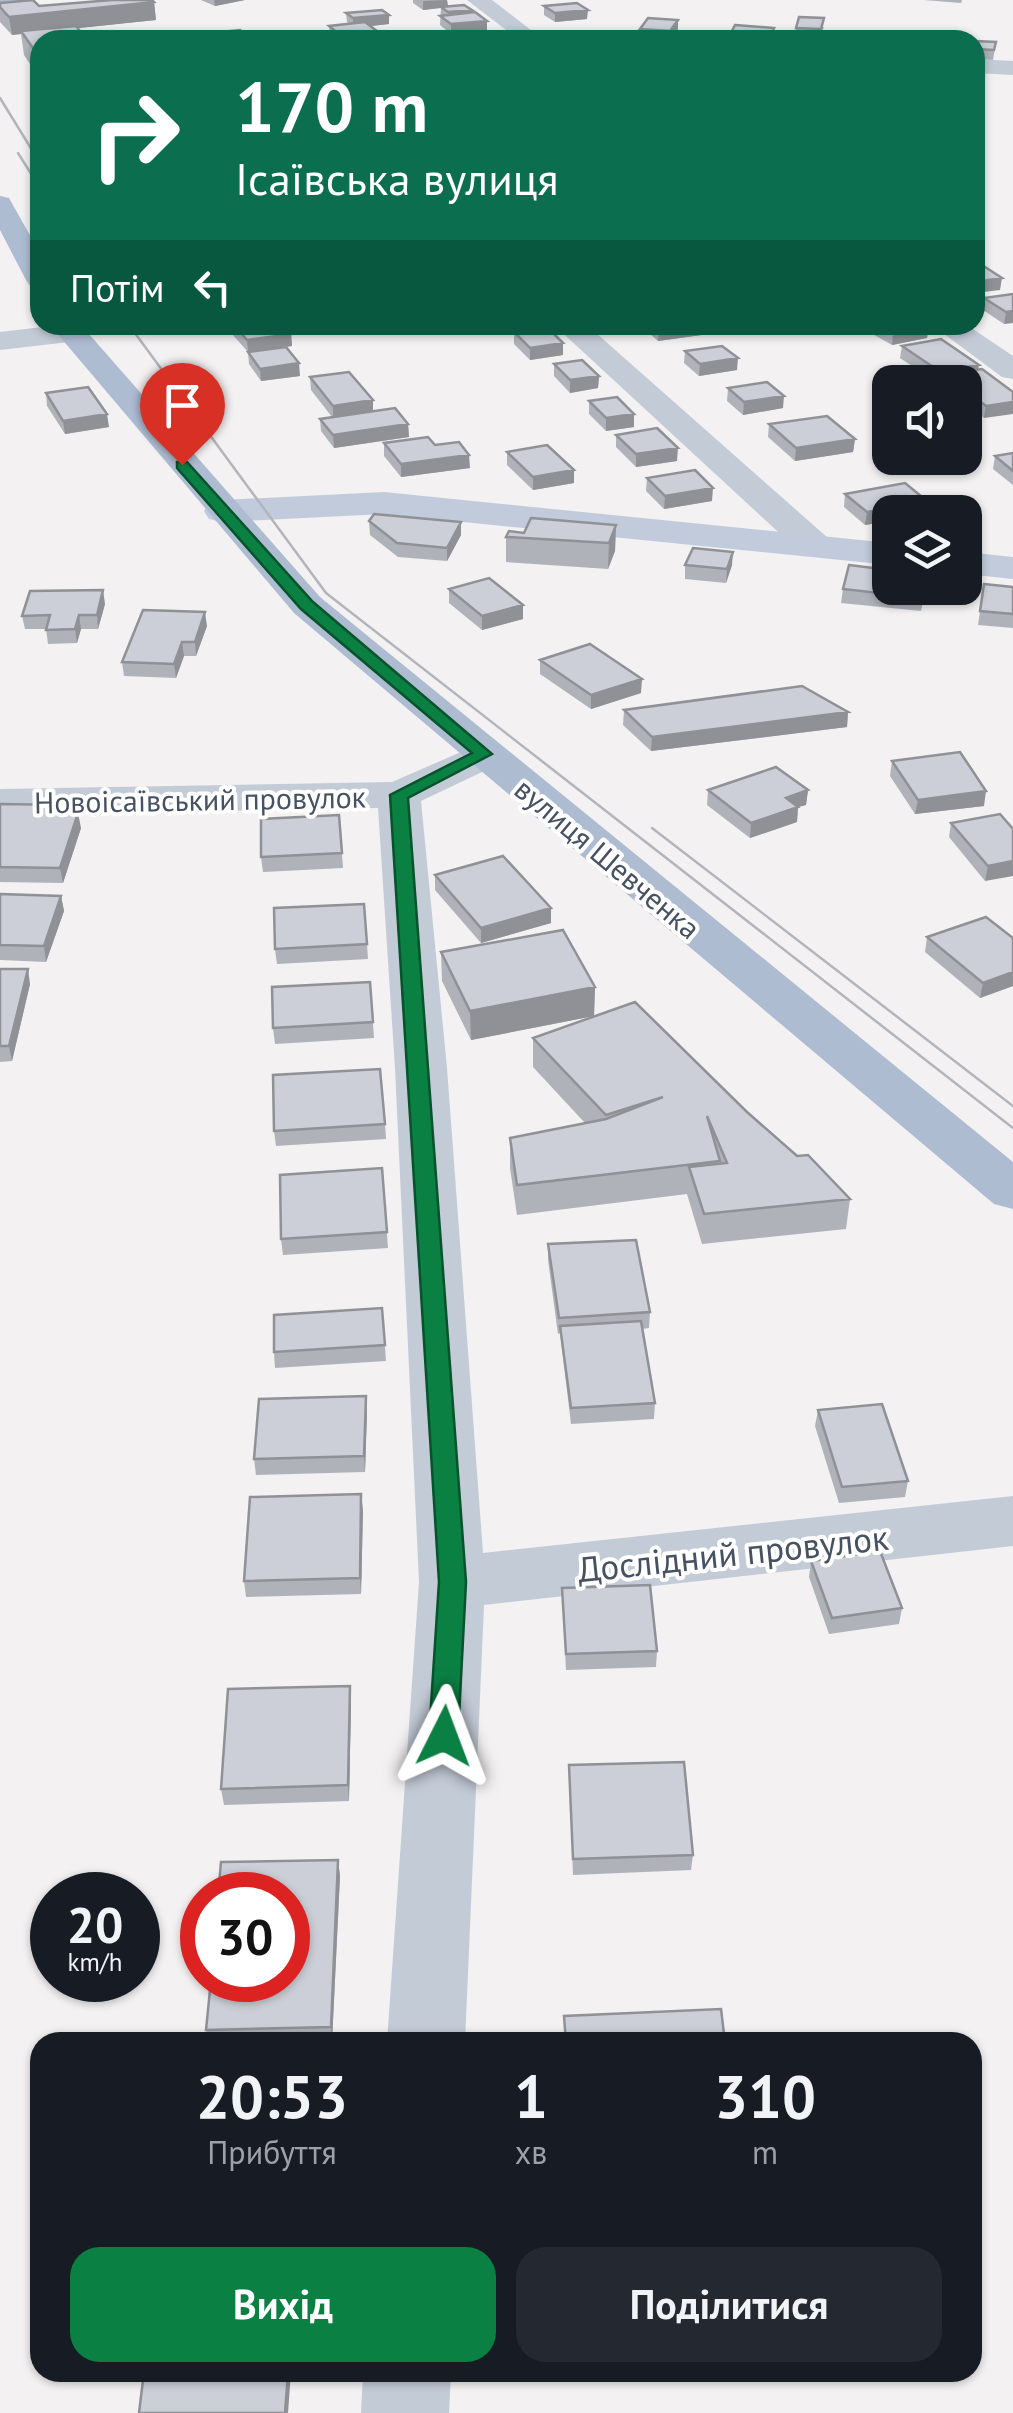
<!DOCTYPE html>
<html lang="uk">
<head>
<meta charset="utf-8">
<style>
  body { margin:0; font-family:"PT Sans",sans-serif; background:#242831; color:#f1f3f6; height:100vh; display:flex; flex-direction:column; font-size:38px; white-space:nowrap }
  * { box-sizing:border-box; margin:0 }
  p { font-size:32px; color:#9ea1a6 }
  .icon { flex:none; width:55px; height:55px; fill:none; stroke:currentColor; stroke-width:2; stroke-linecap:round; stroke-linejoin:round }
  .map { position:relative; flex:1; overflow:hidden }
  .panel { position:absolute; left:30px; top:2032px; width:952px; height:350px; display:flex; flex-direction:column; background:#171b24; border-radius:30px; box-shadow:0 2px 8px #0004 }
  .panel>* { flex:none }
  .guide { position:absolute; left:30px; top:30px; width:955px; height:305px; border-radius:30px; box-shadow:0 2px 8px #0004; background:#0b6e4f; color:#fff; overflow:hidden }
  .tools { position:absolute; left:872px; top:365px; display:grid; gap:20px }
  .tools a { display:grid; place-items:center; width:110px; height:110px; border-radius:20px; background:#171b24; box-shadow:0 2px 8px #0004; font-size:50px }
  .speed { position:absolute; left:30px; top:1872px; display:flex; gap:20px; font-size:50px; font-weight:700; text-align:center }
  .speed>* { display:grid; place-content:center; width:130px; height:130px; border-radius:50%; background:#171b24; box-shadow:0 2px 8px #0004; line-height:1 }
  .speed small { font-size:25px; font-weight:400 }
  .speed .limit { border:15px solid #d22; background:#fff; color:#111 }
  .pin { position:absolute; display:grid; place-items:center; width:85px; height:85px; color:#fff; margin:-102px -42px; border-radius:50% 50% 50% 0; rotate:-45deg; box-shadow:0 0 10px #0007 }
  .pin .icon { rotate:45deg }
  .me { position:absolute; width:110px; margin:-55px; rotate:3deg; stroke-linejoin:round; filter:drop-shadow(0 0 8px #0008) }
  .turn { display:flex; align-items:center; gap:35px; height:210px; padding:0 40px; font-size:45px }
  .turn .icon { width:130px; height:130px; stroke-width:2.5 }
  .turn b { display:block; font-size:70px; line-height:85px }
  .then { display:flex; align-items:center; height:95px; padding:0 40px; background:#0003; gap:20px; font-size:38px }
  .eta { display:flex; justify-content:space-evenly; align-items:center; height:170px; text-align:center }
  .eta b { font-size:60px; font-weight:700; line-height:70px }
  .primary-button { display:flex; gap:20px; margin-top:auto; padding:20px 40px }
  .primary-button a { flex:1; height:115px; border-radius:30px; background:#0b8043; color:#fff; font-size:40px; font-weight:700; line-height:115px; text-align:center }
  .primary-button a+a { background:#242831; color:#f1f3f6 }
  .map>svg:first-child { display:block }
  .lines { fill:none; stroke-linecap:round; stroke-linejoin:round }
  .street { fill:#c3cbd7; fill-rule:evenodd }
  .secondary { fill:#c2cbdb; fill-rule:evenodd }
  .primary { fill:#aebcd2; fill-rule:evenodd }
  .tram { stroke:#b2b5bc; stroke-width:2.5 }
  .wall { fill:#afb2b9 }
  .shaded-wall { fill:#8f9196 }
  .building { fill:#cccfd7; stroke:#8f9196; stroke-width:2.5 }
  .route { fill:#0b8043; stroke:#07532c; stroke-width:2.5 }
  .labels { text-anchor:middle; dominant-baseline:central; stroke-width:8; stroke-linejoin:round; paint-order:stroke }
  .far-street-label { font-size:30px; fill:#465161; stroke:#fff }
  .street-label { font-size:35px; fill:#465161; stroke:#fff }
</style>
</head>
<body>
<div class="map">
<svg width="1013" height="2413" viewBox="0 0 1013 2413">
  <rect width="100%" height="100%" fill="#f3f1f1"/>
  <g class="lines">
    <path class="street" d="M467,0H492L544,40H519Z
      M975,59L1013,61V75L975,73Z
      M59,325L80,327L84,333L80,339L69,342L0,350V332Z
      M554,325H587L828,538L833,546L828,554L815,557L802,554Z
      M932,325H967L1013,356V379L1002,377Z
      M484,742L499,746L505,755L499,764L421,801L447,1068L483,1553L1013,1496V1546L484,1605L465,2042H387L419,1582L395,1068L378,808L0,815V789L392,782Z
      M363,2372H451L449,2413H361Z"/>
    <path class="secondary" d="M384,492L890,543V565L384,514L222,522L209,519L204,511L209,503L222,500Z
      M965,552L1013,557V579L965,574Z"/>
    <path class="primary" d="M0,0H28L24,4L0,9Z
      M0,196L9,198L40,253V289L30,286L26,280L0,230Z
      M50,325H81L320,597L1013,1162V1209L994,1204L294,613Z"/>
    <path class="tram" d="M0,98L40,163
      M18,153L40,188
      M129,325L326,593L1013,1128
      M652,828L1013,1106"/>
  </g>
  <path class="wall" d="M201,0H245L215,6Z
    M413,0H447L448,6L472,13L487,21V30L451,34L440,25L441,8L423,10L413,3Z
    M924,0H962L961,3Z
    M154,2L156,20L77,28L38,76L24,55L21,34L12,35L0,22V3L39,6Z
    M544,6L587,19L555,22L544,15Z
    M346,13L389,24L370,26L377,31V40H335L330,35L329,26L349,24L347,22Z
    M824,27L820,38L795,37L796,28Z
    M774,28L772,40H731V33Z
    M640,29H678L670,40L639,39Z
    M975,41L996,42L993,60L975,59Z
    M1013,294L1004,324L983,310L984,298Z
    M224,325H283L291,334L292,346L262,350L300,376L261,381L249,364L248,352Z
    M640,325H710L709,334L658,341Z
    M862,325H927L929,326L927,338L892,345L862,328Z
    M514,332L563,343V355L530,360L514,344Z
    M902,346L978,369L1013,392L984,418L965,404V382H936L900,358Z
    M685,351L737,370L699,376L684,363Z
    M554,364L599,376L598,388L570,393L554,376Z
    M310,377L373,400V411L408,424L409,437L334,448L321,431L320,419L332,417L311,390Z
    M728,388L783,408L743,415L727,401Z
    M46,393L109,427L65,434L47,406Z
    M589,401L634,414V427L606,431L589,414Z
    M769,424L855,439L853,452L795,461L768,437Z
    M616,435L677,461L636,467L616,447Z
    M384,443L435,445L470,468L401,477L384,456Z
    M507,452L574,483L533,490L507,465Z
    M1013,453V485L993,469L995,456Z
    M647,478L712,501L664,509L646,491Z
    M845,494L890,512V521L865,525L844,507Z
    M369,521L461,535L447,561L398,557L370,535Z
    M616,525L615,551L608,569L506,562V537L524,533Z
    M685,565H732L726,583L685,579Z
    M984,584L1013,587V628L978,625Z
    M890,588H926L921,611L841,603L843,589Z
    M449,589L523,619L482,630L449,603Z
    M105,604L98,629H81L77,643L48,644L46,629H25L22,616Z
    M207,626L196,656H184L176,678L124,676L122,662Z
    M540,660L641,693L591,709L540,674Z
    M624,710L848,712L847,727L651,751L623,725Z
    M892,761L984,806L915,814L890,776Z
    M708,790H808L806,805L798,807L797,822L750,838L707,805Z
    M0,804L66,805L67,813L81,828L63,883L0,882Z
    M339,815L343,868L263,872L261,857Z
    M951,823L1013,829L985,881L949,837Z
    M435,875L551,908V923L481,943L435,890Z
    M0,894L61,896L64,911L46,962L0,960Z
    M927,937L1013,938V986L980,998L925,952Z
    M367,944L368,959L277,964L275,949Z
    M441,952L595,987L594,1016L471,1040L442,981Z
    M0,969L30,984L12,1061L0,1062Z
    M370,982L374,1038L275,1044L273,1028Z
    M533,1038L747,1112L850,1199L846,1229L702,1244L687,1194L517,1215L510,1168V1138L585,1123L533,1067Z
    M385,1124L386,1139L276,1146L274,1131Z
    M382,1168L388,1248L283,1255L281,1239Z
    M548,1244L650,1312L649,1328L642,1329L655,1403L654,1419L571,1424L560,1333L558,1334L548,1260Z
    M382,1308L386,1361L275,1368L274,1352Z
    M818,1410L908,1481L905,1497L839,1503L815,1426Z
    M367,1412L365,1472L256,1475L254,1459Z
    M363,1510L361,1594L246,1597L244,1581Z
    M811,1561L902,1608L899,1624L829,1634L809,1577Z
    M562,1588L657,1651L656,1667L566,1670Z
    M350,1686L351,1701L349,1801L224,1805L221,1789Z
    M569,1765L693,1855L691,1870L573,1875Z
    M338,1860L340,1876L332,2042H209L206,2030Z"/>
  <path class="shaded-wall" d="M214,0H245L215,6Z
    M447,0L448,7L423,10V1Z
    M154,2L156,20L23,34L21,31V34L12,35L9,17Z
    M472,10V19L448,21V12Z
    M588,10L587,19L555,22V13Z
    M389,15V24L353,28V18Z
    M678,20V29L669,40L670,31Z
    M487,21V30L451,34V24Z
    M377,31V40H340V35Z
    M40,50V75L38,76L35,51Z
    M1002,278L1000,290L975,293V282Z
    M1013,311V323L1004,324L1006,312Z
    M435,325H469L435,330Z
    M689,325H710L709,334L658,341L659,329Z
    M929,326L927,338L892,345L893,333Z
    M291,334L292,346L248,352L247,340Z
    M563,343V355L530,360V348Z
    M738,358L737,370L699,376L700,364Z
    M299,363L300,376L261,381L260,369Z
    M979,365L977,377L944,374L943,382H937L939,371Z
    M599,376L598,388L570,393V380Z
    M784,396L783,408L743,415L744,402Z
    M373,400V413L333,418V406Z
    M1013,402V414L984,418L986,406Z
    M107,414L109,427L65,434L63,421Z
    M634,414V427L606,431V418Z
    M408,424L409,437L334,448L333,435Z
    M855,439L853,452L795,461L796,448Z
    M678,448L677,461L636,467V454Z
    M469,455L470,468L401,477V464Z
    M574,470V483L533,490V477Z
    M713,488L712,501L664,509L665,496Z
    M927,501L926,512H890V521L865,525L867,512Z
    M461,522V535L447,561V548Z
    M616,525L615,551L608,569L609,543Z
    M733,552L732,565L726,583L727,569Z
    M103,590L105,604L98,629L97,615Z
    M523,605V619L482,630V616Z
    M205,612L207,626L196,656L195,642Z
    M79,615L81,629L77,643L75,629Z
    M182,642L184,656L176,678L174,664Z
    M642,679L641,693L591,709V695Z
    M848,712L847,727L651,751L652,737Z
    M808,790L806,805L798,807L797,822L750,838L751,823L786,798Z
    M986,791L984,806L915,814L918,800Z
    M78,813L81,828L63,883L60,868Z
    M1013,861V876L985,881L988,866Z
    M61,896L64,911L46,962L44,946Z
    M551,908V923L481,943V928Z
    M28,969L30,984L12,1061L9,1046Z
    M1013,972V986L980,998L983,983Z
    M595,987L594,1016L471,1040L470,1011Z
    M366,1396L367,1412L365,1472L364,1456Z
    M361,1494L363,1510L361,1594L360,1578Z
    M350,1686L351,1701L349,1801L348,1785Z
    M338,1860L340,1876L332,2042L331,2027Z
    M288,2372H291L288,2413H285Z"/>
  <path class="building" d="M33,0L39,6L112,0H152L154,2L9,17L0,7V3Z
    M577,3L588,10L555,13L544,6Z
    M464,5L472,10L448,12L441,7Z
    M382,10L389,15L353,18L346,13Z
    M475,12L487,21L451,24L440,16Z
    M799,17L824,18L821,29L796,28Z
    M648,18L678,20L670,31L640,29Z
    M365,22L377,31L340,35L329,26Z
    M735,25L774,28L770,35L731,33Z
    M76,26L87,40H40V50L35,51L21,31Z
    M240,30L251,40H186L181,36Z
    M881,34L925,37L924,40H878Z
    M975,41L996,42L994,50L975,49Z
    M982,265L1002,278L975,282V266Z
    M1013,294V311L1006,312L984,298Z
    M234,325H283L291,334L247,340Z
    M654,325H689L659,329Z
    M878,325H927L929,326L893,333Z
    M548,328L563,343L530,348L514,332Z
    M941,339L979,365L939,371L902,346Z
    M722,346L738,358L700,364L685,351Z
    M286,347L299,363L260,369L248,352Z
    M582,360L599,376L570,380L554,364Z
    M982,369L1013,392V402L986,406L965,390V382H955L944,374Z
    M349,372L373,400L333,406L310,377Z
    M767,382L784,396L744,402L728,388Z
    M88,387L107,414L63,421L46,393Z
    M617,397L634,414L606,418L589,401Z
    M395,408L408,424L333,435L320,419Z
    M827,416L855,439L796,448L769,424Z
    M657,428L678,448L636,454L616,435Z
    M428,437L435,445L459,442L469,455L401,464L384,443Z
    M547,445L574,470L533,477L507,452Z
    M1013,453V471L995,456Z
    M695,470L713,488L665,496L647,478Z
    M905,483L927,501L867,512L845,494Z
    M374,514L461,522L447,548L397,543L369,521Z
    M531,518L616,525L609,543L506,537L509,531L524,533Z
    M693,548L733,552L727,569L685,565Z
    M849,565L890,570V588H925L923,598L843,589Z
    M489,578L523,605L482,616L449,589Z
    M984,584L1013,587V614L980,611Z
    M103,590L97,615H79L75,629L46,630L50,615L22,616L30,591Z
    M143,610L205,612L195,642H182L174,664L122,662Z
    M590,644L642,679L591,695L540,660Z
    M802,686L848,712L652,737L624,710Z
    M960,752L986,791L918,800L892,761Z
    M776,767L808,790L786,798L798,807L751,823L708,790Z
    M0,804L66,805L63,813H78L60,868L0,867Z
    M1000,814L1013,829V861L988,866L951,823Z
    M339,815L342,853L261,857V819Z
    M503,856L551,908L481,928L435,875Z
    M0,894L61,896L44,946L0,945Z
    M364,904L367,944L275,949L274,908Z
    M986,917L1013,938V972L983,983L927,937Z
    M563,930L595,987L470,1011L441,952Z
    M0,969H28L9,1046H0Z
    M370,982L373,1022L273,1028L272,987Z
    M635,1002L747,1112L797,1156L808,1155L850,1199L704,1214L689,1167L727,1163L707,1116L720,1161L517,1185L510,1138L606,1119L663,1097L606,1115L533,1038Z
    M380,1069L385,1124L274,1131L273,1075Z
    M382,1168L387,1232L281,1239L280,1175Z
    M636,1240L650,1312L559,1318L548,1244Z
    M382,1308L385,1345L274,1352V1315Z
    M641,1321L655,1403L571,1408L560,1326Z
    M366,1396L364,1456L254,1459L259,1399Z
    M882,1404L908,1481L842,1487L818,1410Z
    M361,1494L360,1578L244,1581L250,1497Z
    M880,1551L902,1608L832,1618L811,1561Z
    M650,1585L657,1651L566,1654L562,1588Z
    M350,1686L348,1785L221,1789L228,1689Z
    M684,1762L693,1855L573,1859L569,1765Z
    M338,1860L331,2027L206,2030L211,1980H288V1895H218L221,1862Z
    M721,2009L725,2042H566L564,2016Z
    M144,2372H288L285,2413H139Z"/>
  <path class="route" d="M177,462H187L313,602L492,754L408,798L466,1582L458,1736L454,1744L444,1748L434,1744L429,1736L439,1582L390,795L472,753L301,609L177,468Z"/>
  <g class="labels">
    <g class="far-street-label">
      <text transform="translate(200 799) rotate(-1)">Новоісаївський провулок</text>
      <text transform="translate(608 858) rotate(40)">вулиця Шевченка</text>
    </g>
    <g class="street-label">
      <text transform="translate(733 1553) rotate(-6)">Дослідний провулок</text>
    </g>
  </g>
</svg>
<div class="tools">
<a><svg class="icon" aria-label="sound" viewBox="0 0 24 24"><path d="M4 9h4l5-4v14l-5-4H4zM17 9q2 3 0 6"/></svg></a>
<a><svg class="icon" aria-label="layers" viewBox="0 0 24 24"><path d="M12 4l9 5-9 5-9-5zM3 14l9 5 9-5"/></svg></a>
</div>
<div class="speed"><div>20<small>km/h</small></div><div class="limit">30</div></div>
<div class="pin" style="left:182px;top:465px;background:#d93025"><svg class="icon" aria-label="arrive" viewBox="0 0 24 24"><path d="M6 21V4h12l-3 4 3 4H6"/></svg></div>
<svg class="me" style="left:444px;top:1736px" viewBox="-20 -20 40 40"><path d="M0-17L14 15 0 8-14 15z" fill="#0b8043" stroke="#fff" stroke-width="4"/></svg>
<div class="guide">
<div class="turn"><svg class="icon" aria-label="right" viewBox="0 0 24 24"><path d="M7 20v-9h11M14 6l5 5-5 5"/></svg><div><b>170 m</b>Ісаївська вулиця</div></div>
<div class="then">Потім<svg class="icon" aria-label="left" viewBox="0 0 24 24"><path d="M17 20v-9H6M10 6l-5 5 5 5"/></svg></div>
</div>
<section class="panel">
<div class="eta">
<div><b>20:53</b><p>Прибуття</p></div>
<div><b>1</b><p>хв</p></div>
<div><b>310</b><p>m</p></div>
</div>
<div class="primary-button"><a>Вихід</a><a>Поділитися</a></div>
</section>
</div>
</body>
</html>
